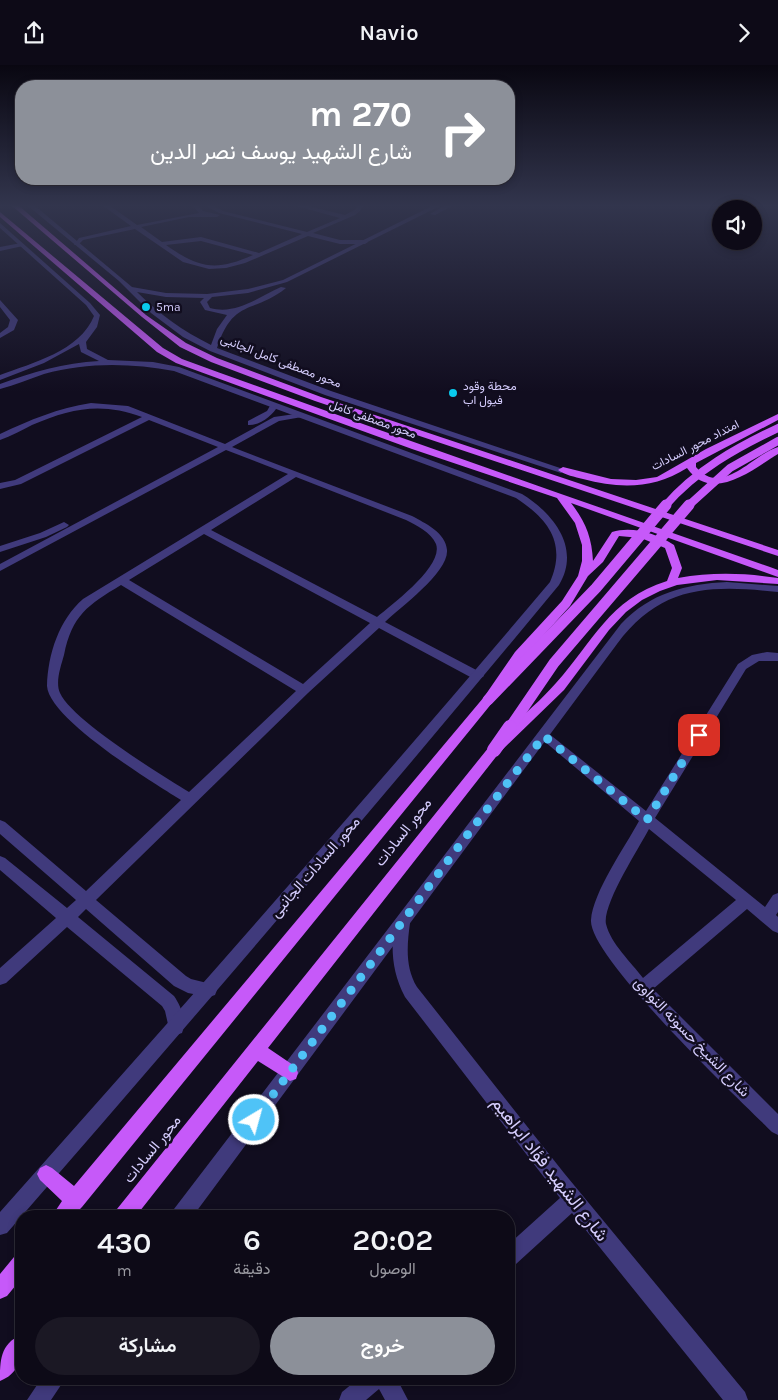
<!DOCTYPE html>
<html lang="ar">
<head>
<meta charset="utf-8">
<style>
  body { margin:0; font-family:Karla,Vazirmatn,sans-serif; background:#1b1824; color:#f1f3f6; direction:rtl; height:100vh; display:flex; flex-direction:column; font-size:19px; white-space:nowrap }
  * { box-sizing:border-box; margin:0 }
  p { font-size:16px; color:#9a9aa1 }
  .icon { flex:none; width:28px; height:28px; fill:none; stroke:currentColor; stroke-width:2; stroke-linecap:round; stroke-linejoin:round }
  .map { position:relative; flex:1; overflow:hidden; direction:ltr }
  .sheet { position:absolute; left:15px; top:1145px; width:500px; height:175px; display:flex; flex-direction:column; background:#0d0a17; border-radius:20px; box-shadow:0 2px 8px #0003,0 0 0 1px #2d2b36; direction:rtl }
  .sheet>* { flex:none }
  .hud { position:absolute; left:15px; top:15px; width:500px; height:105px; border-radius:20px; box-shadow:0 2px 8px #0003,0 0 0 1px #2d2b36; direction:rtl; background:#8c9099; color:#fff; overflow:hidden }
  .tools { position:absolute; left:712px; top:135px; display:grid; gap:10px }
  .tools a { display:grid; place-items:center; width:50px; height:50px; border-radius:50%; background:#0d0a17; box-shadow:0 2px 8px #0003,0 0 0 1px #2d2b36; font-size:25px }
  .pin { position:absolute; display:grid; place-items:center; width:42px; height:42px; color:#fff; margin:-21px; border-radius:10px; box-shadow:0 2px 8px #0006 }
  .me { position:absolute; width:55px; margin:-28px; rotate:37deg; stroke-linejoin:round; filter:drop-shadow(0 0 4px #0008) }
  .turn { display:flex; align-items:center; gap:18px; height:105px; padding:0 20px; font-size:22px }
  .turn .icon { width:65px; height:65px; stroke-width:2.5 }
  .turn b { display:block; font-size:35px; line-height:42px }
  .eta { display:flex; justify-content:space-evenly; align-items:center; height:85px; text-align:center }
  .eta b { font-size:30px; font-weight:600; line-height:35px }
  .cta { display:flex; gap:10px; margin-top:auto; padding:10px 20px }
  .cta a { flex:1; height:58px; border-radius:30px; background:#8c9099; color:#fff; font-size:20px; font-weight:600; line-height:58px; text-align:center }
  .cta a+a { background:#1b1824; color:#f1f3f6 }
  header { display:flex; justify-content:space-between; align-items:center; height:65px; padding:0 20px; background:#0d0a17; font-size:22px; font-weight:600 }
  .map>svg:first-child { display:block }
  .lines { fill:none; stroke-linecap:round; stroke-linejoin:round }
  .minor { fill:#403a7c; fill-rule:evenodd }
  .tertiary { fill:#403a7c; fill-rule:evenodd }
  .primary { fill:#c659f9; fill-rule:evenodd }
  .primary-bridge-far2 { stroke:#c659f9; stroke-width:8 }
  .primary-bridge-far1 { stroke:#c659f9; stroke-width:11 }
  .primary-bridge { stroke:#c659f9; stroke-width:14 }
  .route { stroke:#4fc3f7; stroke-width:9; stroke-dasharray:0 16.2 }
  .poi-dot { fill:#09caed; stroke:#110d1f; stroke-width:2 }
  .labels { text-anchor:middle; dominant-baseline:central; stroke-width:5; stroke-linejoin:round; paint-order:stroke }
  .far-poi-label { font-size:12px; fill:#d5cdfd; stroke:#110d1f; text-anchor:start }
  .far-street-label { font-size:12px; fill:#d5cdfd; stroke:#110d1f }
  .street-label { font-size:15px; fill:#d5cdfd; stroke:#110d1f }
  .near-street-label { font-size:18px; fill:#d5cdfd; stroke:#110d1f }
</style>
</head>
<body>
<header><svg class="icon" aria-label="forward" viewBox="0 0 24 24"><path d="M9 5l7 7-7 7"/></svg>Navio<svg class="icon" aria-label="share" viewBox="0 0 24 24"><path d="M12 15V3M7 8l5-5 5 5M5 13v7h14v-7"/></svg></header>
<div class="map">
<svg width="778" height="1335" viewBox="0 0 778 1335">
  <rect width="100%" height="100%" fill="#110d1f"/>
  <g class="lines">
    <path class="minor" d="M102,140H109L137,160L199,148L192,140H198L203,146L220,150L217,152H189L141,162L162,177L201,172L259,188L302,169L219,148L204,140H212L223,146L307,167L340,153L293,140H304L345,150L356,144L357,140H363L360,146L355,150L313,168L340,175H365L368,177L365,179H340L308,171L245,198L226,203L209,204L183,197L135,164L83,175L78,180H74L79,173L131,161ZM201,176L253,190C215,207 199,203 166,180Z
      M21,178L23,181L0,186V182Z
      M0,235L18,255L14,265L0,273V268L8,262L10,255L0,242Z
      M91,338L128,341L225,379L274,352L302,348V352L279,356L232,382L412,451C425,458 446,468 447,485C449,507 401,542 385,557L482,608L484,611L478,615L474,614L379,563L308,628L96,835L186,911L191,914L215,920L217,925L215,930L209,932L188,928L174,921L86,844L78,852L174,931C181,941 187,956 182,968L176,970L170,968L165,946L162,941L67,862L6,918L0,920V903L56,853L0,805V791L5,793L67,843L76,835L0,769V755L5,757L86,826L181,735C152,717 49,654 47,621C48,589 59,555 83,534L288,409L226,385L0,506V499L218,382L149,355L21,419L0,424V418L15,415L142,352C102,337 71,343 32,360C22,365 11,371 0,375V369C30,355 58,343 91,338ZM296,412L406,455C416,460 431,467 436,479C444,501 392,539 377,552L211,465ZM204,469L370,558L303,619L129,515ZM121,520L296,626L189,727C161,710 72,655 60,628C55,617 61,601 64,590C72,550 88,540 121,520Z
      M271,339L278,341C273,350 260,361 248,360V356L267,346Z
      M64,457L69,460L67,462L46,472L0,487V481L40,468Z
      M767,587L778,588V596H759L746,604L655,753L765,842L773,830L778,828V847L776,850L778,852V868L773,866L747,844L653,924L778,1049V1070L772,1067C740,1035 588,892 591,855C593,827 625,782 639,756L538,671L540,668H548L646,746L738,599L752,590ZM649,764L736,835L643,913C631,897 611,879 606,859C602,840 639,783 649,764Z
      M402,851L407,853L410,858C407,880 405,902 417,922L564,1108L745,1327L748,1335H723L572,1148L516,1199L509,1202V1179L560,1133L405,932C392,907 391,886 394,858L397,853Z
      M358,1314H397L408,1335H385L379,1324L366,1335H339L342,1327Z"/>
    <path class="tertiary" d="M27,140H34L132,222L166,228L207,229L248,224L283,215L434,140H442L287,217L248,228L212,232L207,237L210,243C236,250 257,233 281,222L286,223C254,249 233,233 217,283L331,326L566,405L561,408L558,407L325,330L210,286L183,272L151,248L119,216ZM137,227L166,232L204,233L200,237L205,245L227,250L217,264L211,280C183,266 159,249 137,227Z
      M446,140H454L435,150L430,149Z
      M0,158L90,238L100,250L97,262L86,277L87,284L108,295L153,297L179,302L522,429C554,449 581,483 559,520C378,739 193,954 7,1168L0,1170V1147C185,939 370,730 550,517C567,478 548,454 516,433L174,306C131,298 87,297 44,309C29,314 15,320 0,324V319C32,307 64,298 99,296L81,287L79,279L44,298L0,315V310C32,298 80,286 94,251L86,240L0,163Z
      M727,517L778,521V527C710,520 661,520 617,579L193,1151H172L174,1144L621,559C650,528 686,519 727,517Z
      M41,1314H65L51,1335H27Z"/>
    <path class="primary" d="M11,140H18L146,250L186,278L217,293L321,332L778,485V491L315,336L211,297L180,282L142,252Z
      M0,147L163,283L182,294C380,366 579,435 778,505V512L571,438C585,456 592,472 593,496L612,467C632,461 656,468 674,480L682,503L678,513C712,507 744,508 778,513V519L717,515L677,520L660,526L642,535L626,547L609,565L564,625L499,688L268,983L296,1002L298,1008L296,1014L290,1016L258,996L136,1151H115L117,1144L489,682C511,660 536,641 556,618C594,576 608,535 667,516L672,503L665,483L641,473L619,471L603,497L588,511L570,541L523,593L492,638L82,1142L73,1151H52L62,1136L40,1115L37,1109L40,1103L46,1100L52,1103L74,1121L484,632L515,587L562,536L578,511L582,496V480L575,458L557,433L412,384L176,298L157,287L0,152Z
      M778,349V355L696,398V402C722,433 752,390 778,382V389C753,404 712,439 687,403C654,424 620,424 583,414C575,412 565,410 558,405L563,402L611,414L636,415L657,412L706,384Z
      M21,1189V1214L7,1231L0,1234V1209L14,1192Z
      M21,1270C22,1290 21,1308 0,1316C0,1296 0,1279 21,1270Z"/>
    <path class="primary-bridge-far2" d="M665,441C696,405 736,383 778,363
      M688,441L730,403L778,376"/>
    <path class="primary-bridge-far1" d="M488,635L596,523L666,440
      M509,664L554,598L689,440"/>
    <path class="primary-bridge" d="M494,685L510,662"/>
  </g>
  <linearGradient id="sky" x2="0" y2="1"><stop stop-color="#090711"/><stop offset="0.43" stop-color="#32354d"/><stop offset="1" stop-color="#32354d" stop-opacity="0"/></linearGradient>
  <rect width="778" height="327" fill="url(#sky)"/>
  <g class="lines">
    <path class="route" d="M254,1055L468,769L544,671L647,755L699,670"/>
  </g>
  <g class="poi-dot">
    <circle cx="146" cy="242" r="5"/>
    <circle cx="453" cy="328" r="5"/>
  </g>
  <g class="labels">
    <g class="far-poi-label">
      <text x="156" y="242">5ma</text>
      <text x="463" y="321">محطة وقود<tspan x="463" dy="14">فيول اب</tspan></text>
    </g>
    <g class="far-street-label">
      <text transform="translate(281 296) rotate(21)">محور مصطفى كامل الجانبى</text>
      <text transform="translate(373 354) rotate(20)">محور مصطفى كامل</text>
      <text transform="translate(695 380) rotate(-27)">امتداد محور السادات</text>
    </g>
    <g class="street-label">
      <text transform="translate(403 767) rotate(-52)">محور السادات</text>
      <text transform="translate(315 802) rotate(-49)">محور السادات الجانبى</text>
      <text transform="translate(692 972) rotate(46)">شارع الشيخ حسونه النواوى</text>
      <text transform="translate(152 1084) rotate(-51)">محور السادات</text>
    </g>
    <g class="near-street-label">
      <text transform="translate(550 1104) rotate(52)">شارع الشهيد فؤاد ابراهيم</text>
    </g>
  </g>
</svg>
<div class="tools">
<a><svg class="icon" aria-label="sound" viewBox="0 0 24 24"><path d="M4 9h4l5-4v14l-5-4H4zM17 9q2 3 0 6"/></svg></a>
</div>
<div class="pin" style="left:699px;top:670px;background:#d93025"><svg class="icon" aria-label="arrive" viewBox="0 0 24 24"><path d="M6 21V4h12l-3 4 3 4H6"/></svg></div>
<svg class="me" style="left:254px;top:1055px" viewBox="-20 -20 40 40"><circle r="17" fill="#4fc3f7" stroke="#fff" stroke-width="3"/><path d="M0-11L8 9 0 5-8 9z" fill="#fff"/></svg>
<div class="hud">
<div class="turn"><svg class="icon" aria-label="right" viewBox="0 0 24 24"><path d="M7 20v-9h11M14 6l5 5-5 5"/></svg><div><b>270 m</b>شارع الشهيد يوسف نصر الدين</div></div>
</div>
<section class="sheet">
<div class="eta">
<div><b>20:02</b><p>الوصول</p></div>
<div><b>6</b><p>دقيقة</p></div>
<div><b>430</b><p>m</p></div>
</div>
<div class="cta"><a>خروج</a><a>مشاركة</a></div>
</section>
</div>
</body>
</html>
